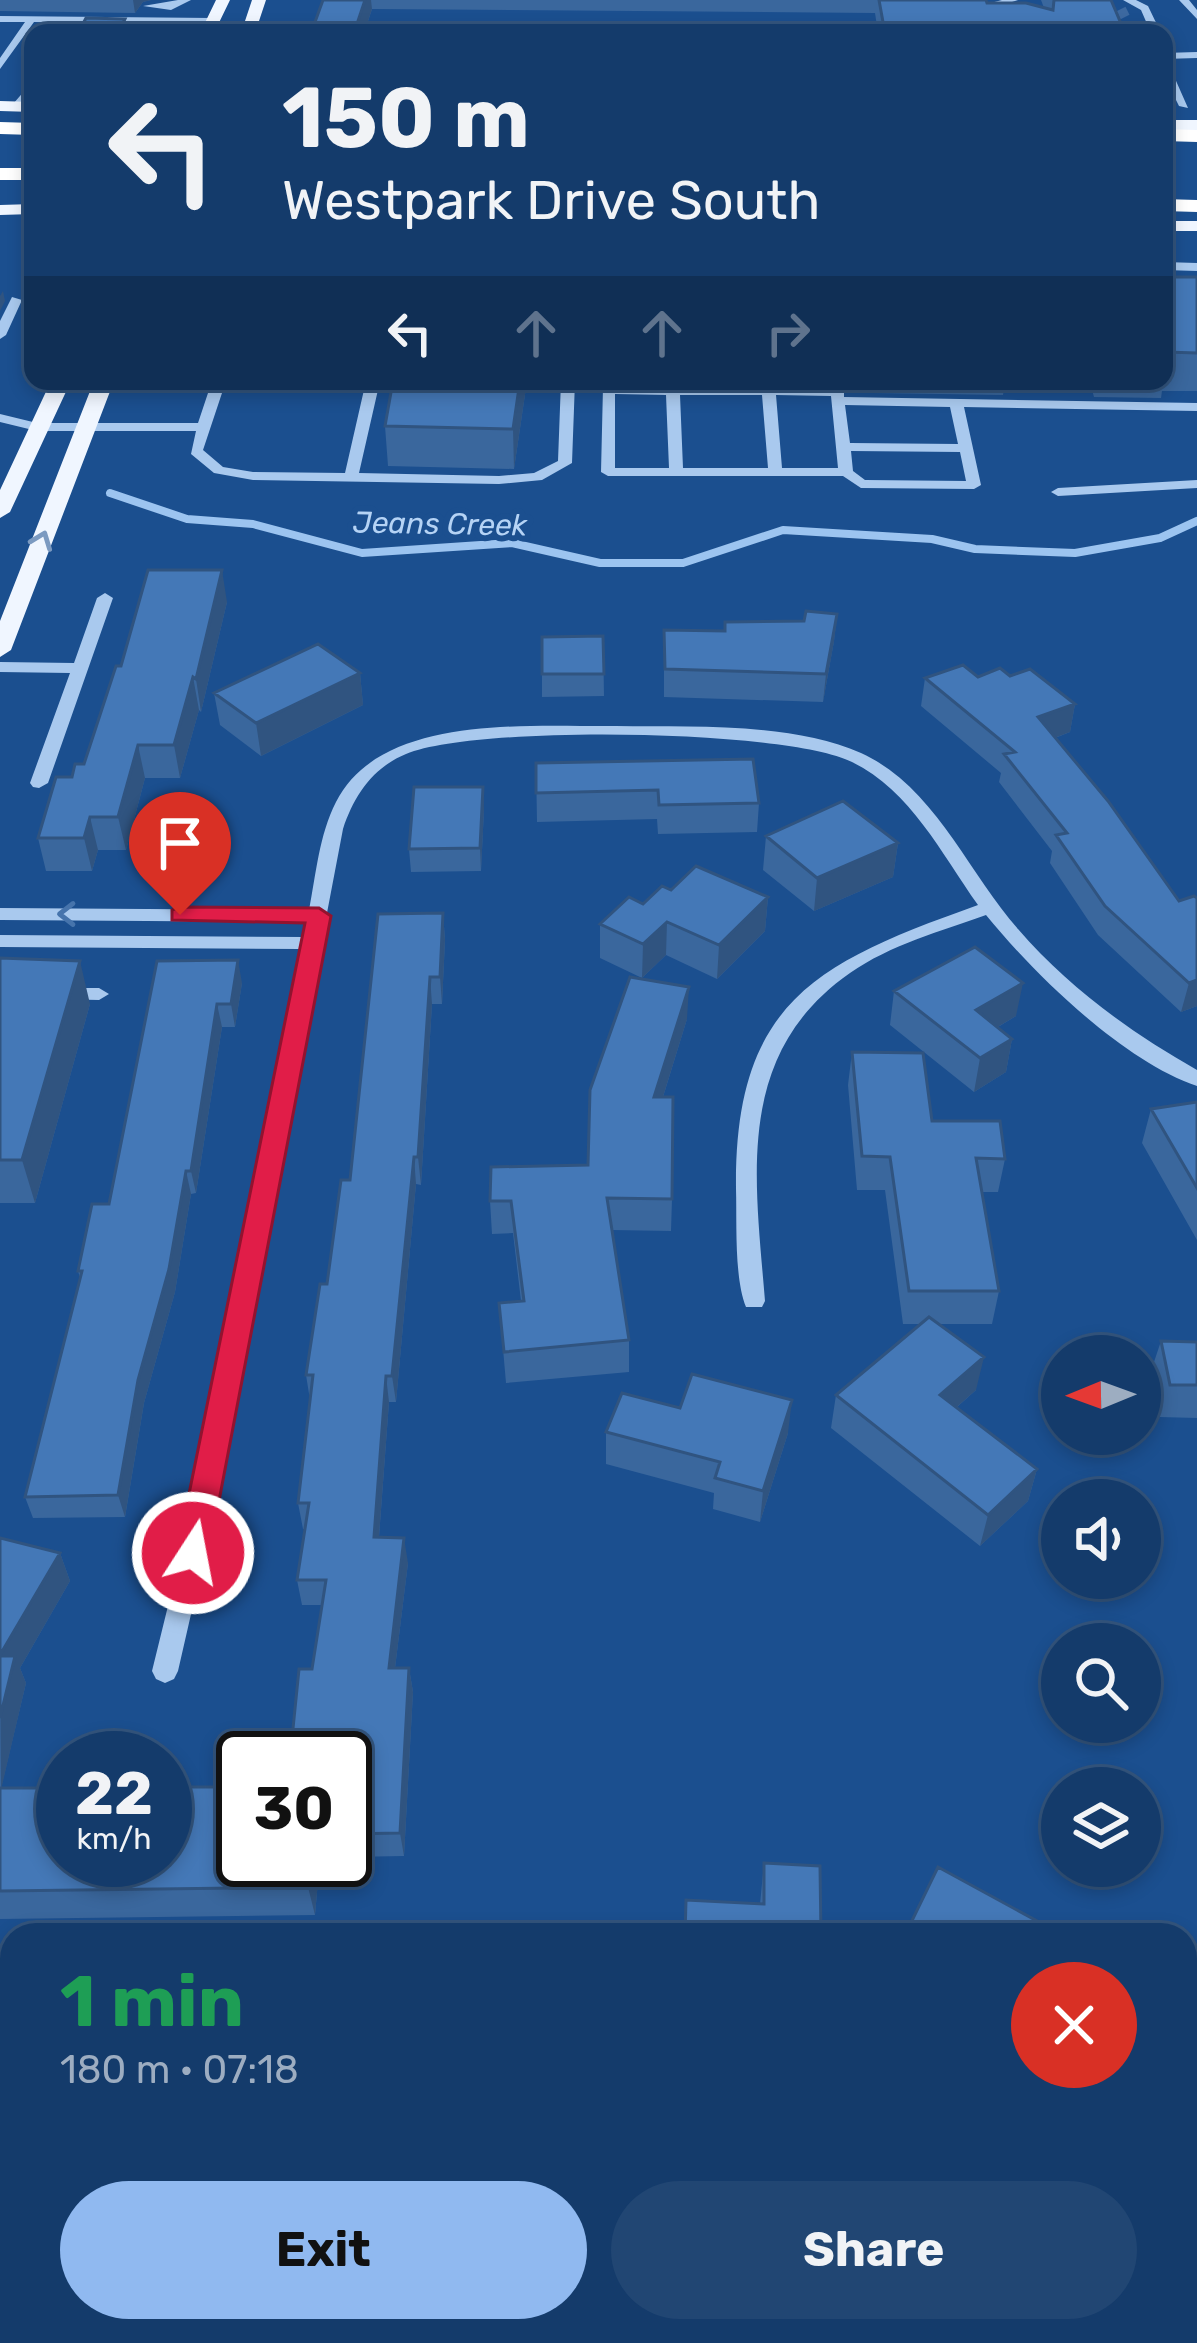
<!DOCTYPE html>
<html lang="en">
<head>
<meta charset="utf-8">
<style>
  body { margin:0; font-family:Rubik,sans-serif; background:#214673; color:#f1f3f6; height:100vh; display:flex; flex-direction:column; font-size:45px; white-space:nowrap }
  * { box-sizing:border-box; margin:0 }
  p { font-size:39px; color:#9dadc1 }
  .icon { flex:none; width:66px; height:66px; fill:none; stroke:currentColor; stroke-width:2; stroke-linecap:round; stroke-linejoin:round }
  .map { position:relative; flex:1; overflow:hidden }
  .drawer { position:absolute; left:0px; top:1923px; width:1197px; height:420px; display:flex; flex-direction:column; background:#143b6b; border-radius:36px 36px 0 0; box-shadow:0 6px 18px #0003,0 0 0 3px #33557e }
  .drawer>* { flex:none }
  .guide { position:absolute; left:24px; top:24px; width:1149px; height:366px; border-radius:24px; box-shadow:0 6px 18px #0003,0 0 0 3px #33557e; background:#143b6b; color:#f1f3f6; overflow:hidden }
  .needle { width:78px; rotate:269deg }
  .tools { position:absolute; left:1041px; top:1335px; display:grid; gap:24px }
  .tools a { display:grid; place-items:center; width:120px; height:120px; border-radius:50%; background:#143b6b; box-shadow:0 6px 18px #0003,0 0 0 3px #33557e; font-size:60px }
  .speed { position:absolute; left:36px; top:1731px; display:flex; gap:24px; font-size:60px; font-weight:700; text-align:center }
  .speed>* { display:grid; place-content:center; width:156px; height:156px; border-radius:50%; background:#143b6b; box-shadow:0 6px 18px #0003,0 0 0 3px #33557e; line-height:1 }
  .speed small { font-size:30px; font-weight:400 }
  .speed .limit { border:6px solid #111; border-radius:18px; background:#fff; color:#111 }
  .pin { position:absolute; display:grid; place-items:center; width:102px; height:102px; color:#fff; margin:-123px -51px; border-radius:50% 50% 50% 0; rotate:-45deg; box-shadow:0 0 12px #0007 }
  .pin .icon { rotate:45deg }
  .me { position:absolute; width:132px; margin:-66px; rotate:11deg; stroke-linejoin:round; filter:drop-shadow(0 0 9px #0008) }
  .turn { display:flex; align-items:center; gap:42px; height:252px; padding:0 60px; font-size:54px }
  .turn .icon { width:156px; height:156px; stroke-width:2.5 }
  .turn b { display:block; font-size:84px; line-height:102px }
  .lanes { display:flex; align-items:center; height:114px; padding:0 60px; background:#0003; justify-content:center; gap:60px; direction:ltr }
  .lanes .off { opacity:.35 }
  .round { display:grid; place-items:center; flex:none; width:126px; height:126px; border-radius:63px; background:#214673 }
  .headline { display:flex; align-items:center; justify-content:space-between; height:204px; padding:0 60px }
  h1 { font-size:72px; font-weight:700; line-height:90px; color:#1e9e55 }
  .cta { display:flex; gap:24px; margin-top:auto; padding:24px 60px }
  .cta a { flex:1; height:138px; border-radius:72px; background:#90b9f0; color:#111; font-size:48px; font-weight:700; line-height:138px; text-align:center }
  .cta a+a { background:#214673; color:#f1f3f6 }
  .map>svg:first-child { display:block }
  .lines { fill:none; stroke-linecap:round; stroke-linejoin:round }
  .stream { stroke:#9cc4f0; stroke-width:8 }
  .minor-tunnel { stroke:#3d69a0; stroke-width:10; stroke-dasharray:10 6; stroke-linecap:butt }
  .minor { fill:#a9c9ee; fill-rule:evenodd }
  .major { fill:#f0f6ff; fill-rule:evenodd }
  .highway { fill:#fff; fill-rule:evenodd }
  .wall { fill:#3a679d }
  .shaded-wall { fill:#305480 }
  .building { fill:#4478b7; stroke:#305480; stroke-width:3 }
  .oneway { stroke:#7b9ac1 }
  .oneway2 { stroke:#4674ac }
  .route { fill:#e11d48; stroke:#92132f; stroke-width:3 }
  .labels { text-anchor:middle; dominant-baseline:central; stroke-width:12; stroke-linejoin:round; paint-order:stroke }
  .far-water-label { font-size:30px; font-style:italic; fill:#b5d3f5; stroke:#1b4f8f }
</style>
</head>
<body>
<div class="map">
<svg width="1197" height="2343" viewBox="0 0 1197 2343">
  <rect width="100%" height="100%" fill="#1b4f8f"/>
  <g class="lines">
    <path class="stream" d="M110,493L187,519L253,524L362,553L512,543L600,563H683L783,530L932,539L975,549L1075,553L1160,538L1197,521"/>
    <path class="minor-tunnel" d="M1121,9L1125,17"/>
    <path class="minor" d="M178,0H191L171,10L143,6Z
      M1002,0H1018L991,9L989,19H983V5Z
      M1123,0H1136L1148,6L1161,33H1151L1141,10Z
      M1179,0H1189L1197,10V19Z
      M0,16L213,18L218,21L213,24L34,22L0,69V58L25,22H0Z
      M1197,52V58L1164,59V53Z
      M1164,62L1169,65L1188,108L1179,106L1164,76Z
      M33,81V91L21,108H13V104Z
      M1164,102L1169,105L1177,127L1168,125Z
      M1164,262L1197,263V271L1164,270Z
      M12,297L22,300L6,335L0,339V321Z
      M212,381H226L203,450L223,467L253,472L345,473L366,381H380L359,473L499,476L534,473L558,461L561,381H575L572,463L542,480L499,484L253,480L214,473L191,454L196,431H37L0,422V414L37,423H198Z
      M762,381H774L775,387L830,388L837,384L844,388V397L1197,403V411L964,407L981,485L974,489L861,488L843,476H608L601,472L603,387H762ZM615,394L666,395L669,468H615ZM680,395H762L768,468H683ZM776,395L831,396L838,468H782ZM845,405L950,407L958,444L850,443ZM851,451L960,452L966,481L865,480L853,471Z
      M1197,480V488L1058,496L1051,492L1058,488Z
      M105,593L113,598L48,783L39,788L33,787L30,783L70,673L0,672V662L74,663L97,598Z
      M616,726C690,727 792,722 861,753C934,786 967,871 1018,929C1068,987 1130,1032 1197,1070V1086C1123,1061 1035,975 986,915C941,931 890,945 850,973C734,1054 755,1177 765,1301L762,1307H746C734,1278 737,1221 736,1189C734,1000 819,962 978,905C941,853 911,791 852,762C785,729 475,725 406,754C372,768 354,796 343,829L205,1553L178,1671L174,1679L165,1683L156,1679L152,1671L181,1553L301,949L0,947V935L304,937L307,922L0,920V908L309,910C316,875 319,835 336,802C381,713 530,727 616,726Z
      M61,988H99L109,994L99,1000L54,999L51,994L54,989Z
      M688,2331H720V2343H688Z"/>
    <path class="major" d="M216,0H230L214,33H200Z
      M252,0H266L255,33H241Z
      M0,101L33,102V112L0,111Z
      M1164,120H1197V130H1164Z
      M33,204V214L0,215V205Z
      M1164,221H1197V231H1164Z
      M51,381H71L10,512L0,518V490Z
      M94,381H114L11,650L0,657V621Z"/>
    <path class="highway" d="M0,122L33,123V135L0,134Z
      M1164,129L1197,130V142L1164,141Z
      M0,168H33V180H0Z
      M1164,199L1197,200V212L1164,211Z"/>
  </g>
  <path class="wall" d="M0,0H151L143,2L135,13L0,11Z
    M323,0H986L987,3L1044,8L1041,0H1111L1125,33H878L875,13L372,9L364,33H311Z
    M1164,277H1197V391H1162L1161,398L1094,397L1092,390L1004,388L1003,395L873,393L872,381H1164Z
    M527,381L514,469L388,466L385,426Z
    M227,602L201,712L199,710L180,778H145L126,850H98L92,871H46L38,838L72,777L84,764L121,666Z
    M837,614L834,641L823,702L664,697V630L724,631L804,621Z
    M603,636L604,696L542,697V637Z
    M360,673L363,705L261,756L220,725L214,693Z
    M1010,676L1075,704L1070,732L1055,738L1179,901L1197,1006L1181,1012L1098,935L1050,863L1052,851L999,782L1001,773L921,706L925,678Z
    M536,763L759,803L757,832L658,834L657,819L537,822Z
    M484,809L481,871L411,872L409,849Z
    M766,836L898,843L893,877L814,911L763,870Z
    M671,890L768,897L765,931L717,979L666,955L642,978L600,958V924Z
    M443,913L445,940L442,1004H432L421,1185L416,1184L396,1402H389L379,1537L408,1563L395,1668H409L413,1692L404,1856L348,1857L345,1844V1758L312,1669L322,1605H302L297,1580L305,1529H303L298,1503L310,1400L306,1375L350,1180Z
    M0,958L90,1004L35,1203H0Z
    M157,961L242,983L235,1027H222L196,1193L191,1194L175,1292L144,1403L125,1517L33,1518L25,1497L80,1278L78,1271L109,1204Z
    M894,991L1016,1016L998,1027L1012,1039L1006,1072L974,1092L890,1025Z
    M687,1019L663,1097L672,1199L671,1231L612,1230L629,1340V1372L506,1383L499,1303L521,1301L513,1233L492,1234L490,1201L588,1165Z
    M852,1052L932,1121L1005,1159L998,1192H982L999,1291L992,1324H938L976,1390L956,1408L1037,1469L1028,1501L980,1546L831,1428L836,1395L921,1324H903L885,1190H857L848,1085Z
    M1197,1102V1240L1142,1143L1151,1109Z
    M1161,1341L1197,1342V1418L1159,1417L1150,1374Z
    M680,1408L788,1433L760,1522L713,1509L714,1493L606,1464V1432Z
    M0,1538L60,1553L70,1581L20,1668L26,1683L1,1788L243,1860H313L318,1881L315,1915L0,1919Z
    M764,1863L821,1935H684L686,1900L760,1904Z"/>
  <path class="shaded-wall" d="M133,0H151L143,2L135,13Z
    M365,0H371L372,9L364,33H354Z
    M125,19L127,28L124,33H118Z
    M3,291L5,301L0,311V296Z
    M520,381H527L514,469L513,429Z
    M222,570L227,602L201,712L196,679Z
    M837,614L834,641L823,702L826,674Z
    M360,673L363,705L261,756L256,723Z
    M193,677L199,710L180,778L174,745Z
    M1075,704L1070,732L1033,746L1038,717Z
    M138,745L145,778L126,850L118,817Z
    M483,787L484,809L481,871L480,848Z
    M90,817L98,850L92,871L84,838Z
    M898,843L893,877L814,911L817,878Z
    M768,897L765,931L717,979L719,945Z
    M443,913L445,940L442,1004L440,977Z
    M667,922L666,955L642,978L643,944Z
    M238,960L242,983L235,1027L231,1004Z
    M80,961L90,1004L35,1203L22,1160Z
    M430,977L432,1004L421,1185L418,1157Z
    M1197,980V1006L1181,1012L1189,983Z
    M1023,983L1016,1016L969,1044L976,1010Z
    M689,987L687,1019L653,1129L654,1097Z
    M217,1004L222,1027L196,1193L191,1171Z
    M1012,1039L1006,1072L974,1092L980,1058Z
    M414,1157L416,1184L396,1402L392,1376Z
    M186,1171L191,1194L175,1292L144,1403L125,1517L118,1495L138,1380Z
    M984,1357L976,1390L933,1428L940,1395Z
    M386,1376L389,1402L377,1563L374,1537Z
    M792,1400L788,1433L760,1522L763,1491Z
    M1037,1469L1028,1501L980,1546L988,1515Z
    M404,1538L408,1563L392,1692L389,1668Z
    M60,1553L70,1581L20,1668L26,1683L1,1790L0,1655Z
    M409,1668L413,1692L404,1856L400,1833Z
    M310,1860H313L318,1881L315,1915L308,1887Z"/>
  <path class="building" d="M323,0H365L354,33H311Z
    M879,0H986L987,3H1026L1053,10L1054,0H1111L1125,33L1001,30L1003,33H885Z
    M86,18L125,19L118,33H78Z
    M1164,277H1197V353L1167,352L1169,359H1164Z
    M393,381H520L513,429L385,426Z
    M148,570H222L196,679L193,677L174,745H138L118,817H90L84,838H38L56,777H72L75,764H84L116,666H121Z
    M806,611L837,614L826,674L665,669L664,630L725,631V622L804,621Z
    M603,636L604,674H542V637Z
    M318,644L360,673L256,723L214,693Z
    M963,665L978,677L1000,668L1010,676L1030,669L1075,704L1038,717L1108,801L1179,901L1194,896L1197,898V980L1189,983L1105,906L1056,835L1067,833L1004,754L1015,752L925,678Z
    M753,759L759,803L659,805L658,790L536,793V763Z
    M414,787H483L480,848L409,849Z
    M843,801L898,843L817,878L766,836Z
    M696,866L768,897L719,945L667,922L643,944L600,924L629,897L643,904L662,886L671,890Z
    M443,913L440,977H430L418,1157H414L392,1376H386L374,1537L404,1538L389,1668H409L400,1833L345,1834L348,1775L345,1776V1758H290L299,1669H312L326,1580H297L309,1503H298L313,1375H306L320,1284H327L341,1180H350L378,914Z
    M975,947L1023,983L976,1010L1012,1039L980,1058L894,991Z
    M0,958L80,961L22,1160H0Z
    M238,960L231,1004H217L191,1171H186L169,1269L138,1380L118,1495L25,1497L82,1271H78L92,1204H109L157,961Z
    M630,977L689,987L654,1097H673L672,1199L607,1198L629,1340L504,1352L499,1303L524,1301L511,1201H490L491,1167L588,1165L590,1090Z
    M852,1052L923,1053L932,1121H1000L1005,1159L976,1158L999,1291H909L890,1157L862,1156Z
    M1197,1102V1188L1151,1109Z
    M929,1317L984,1357L940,1395L1037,1469L988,1515L836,1395Z
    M1161,1341L1197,1342V1385H1170Z
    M692,1374L792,1400L763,1491L715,1478L720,1462L606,1432L622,1393L680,1408Z
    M0,1538L60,1553L0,1655Z
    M0,1656H15L0,1718Z
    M165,1787H243V1860H310L308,1887L0,1891V1788H63V1860H165Z
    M764,1863L820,1866L821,1935H685L686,1900L764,1904Z
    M938,1867L1059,1933V1935H905Z
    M454,2331H584V2343H453Z"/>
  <defs><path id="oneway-chevron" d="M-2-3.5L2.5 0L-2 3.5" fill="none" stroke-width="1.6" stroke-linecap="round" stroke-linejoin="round" transform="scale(3)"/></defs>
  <use class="oneway" href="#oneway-chevron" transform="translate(42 540) rotate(-69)"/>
  <use class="oneway2" href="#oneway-chevron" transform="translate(67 914) rotate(-180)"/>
  <path class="route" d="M180,907L319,908L331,916L209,1553L204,1563L193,1567L182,1563L177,1553L305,923L172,920V910Z"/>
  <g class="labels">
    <g class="far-water-label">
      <text transform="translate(440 524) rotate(1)">Jeans Creek</text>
    </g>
  </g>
</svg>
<div class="tools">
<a><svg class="needle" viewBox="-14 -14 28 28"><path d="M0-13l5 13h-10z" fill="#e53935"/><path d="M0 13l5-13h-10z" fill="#9dadc1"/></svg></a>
<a><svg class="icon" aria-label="sound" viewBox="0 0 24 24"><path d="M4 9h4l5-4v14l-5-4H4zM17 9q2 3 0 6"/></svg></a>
<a><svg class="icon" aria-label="search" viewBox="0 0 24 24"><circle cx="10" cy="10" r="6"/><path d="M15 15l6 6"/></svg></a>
<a><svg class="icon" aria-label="layers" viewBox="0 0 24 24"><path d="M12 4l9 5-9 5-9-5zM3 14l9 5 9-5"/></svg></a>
</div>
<div class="speed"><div>22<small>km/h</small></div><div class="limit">30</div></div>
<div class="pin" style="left:180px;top:915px;background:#d93025"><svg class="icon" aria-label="arrive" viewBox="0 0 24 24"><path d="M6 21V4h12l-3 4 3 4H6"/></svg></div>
<svg class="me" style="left:193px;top:1553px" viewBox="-20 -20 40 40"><circle r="17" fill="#e11d48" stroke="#fff" stroke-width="3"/><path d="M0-11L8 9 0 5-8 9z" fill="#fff"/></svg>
<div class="guide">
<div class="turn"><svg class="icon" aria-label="left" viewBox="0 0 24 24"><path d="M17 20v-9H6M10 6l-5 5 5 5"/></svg><div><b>150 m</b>Westpark Drive South</div></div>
<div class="lanes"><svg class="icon" aria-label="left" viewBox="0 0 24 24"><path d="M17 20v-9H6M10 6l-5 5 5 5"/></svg><svg class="icon off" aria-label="ahead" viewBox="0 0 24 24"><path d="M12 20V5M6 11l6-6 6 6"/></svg><svg class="icon off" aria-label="ahead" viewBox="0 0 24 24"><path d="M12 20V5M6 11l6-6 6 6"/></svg><svg class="icon off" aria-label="right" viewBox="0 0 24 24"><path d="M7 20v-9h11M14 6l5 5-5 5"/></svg></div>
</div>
<section class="drawer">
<div class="headline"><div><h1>1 min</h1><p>180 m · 07:18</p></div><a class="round" style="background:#d93025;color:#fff"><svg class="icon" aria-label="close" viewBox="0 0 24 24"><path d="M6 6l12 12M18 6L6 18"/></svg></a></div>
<div class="cta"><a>Exit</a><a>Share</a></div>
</section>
</div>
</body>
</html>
